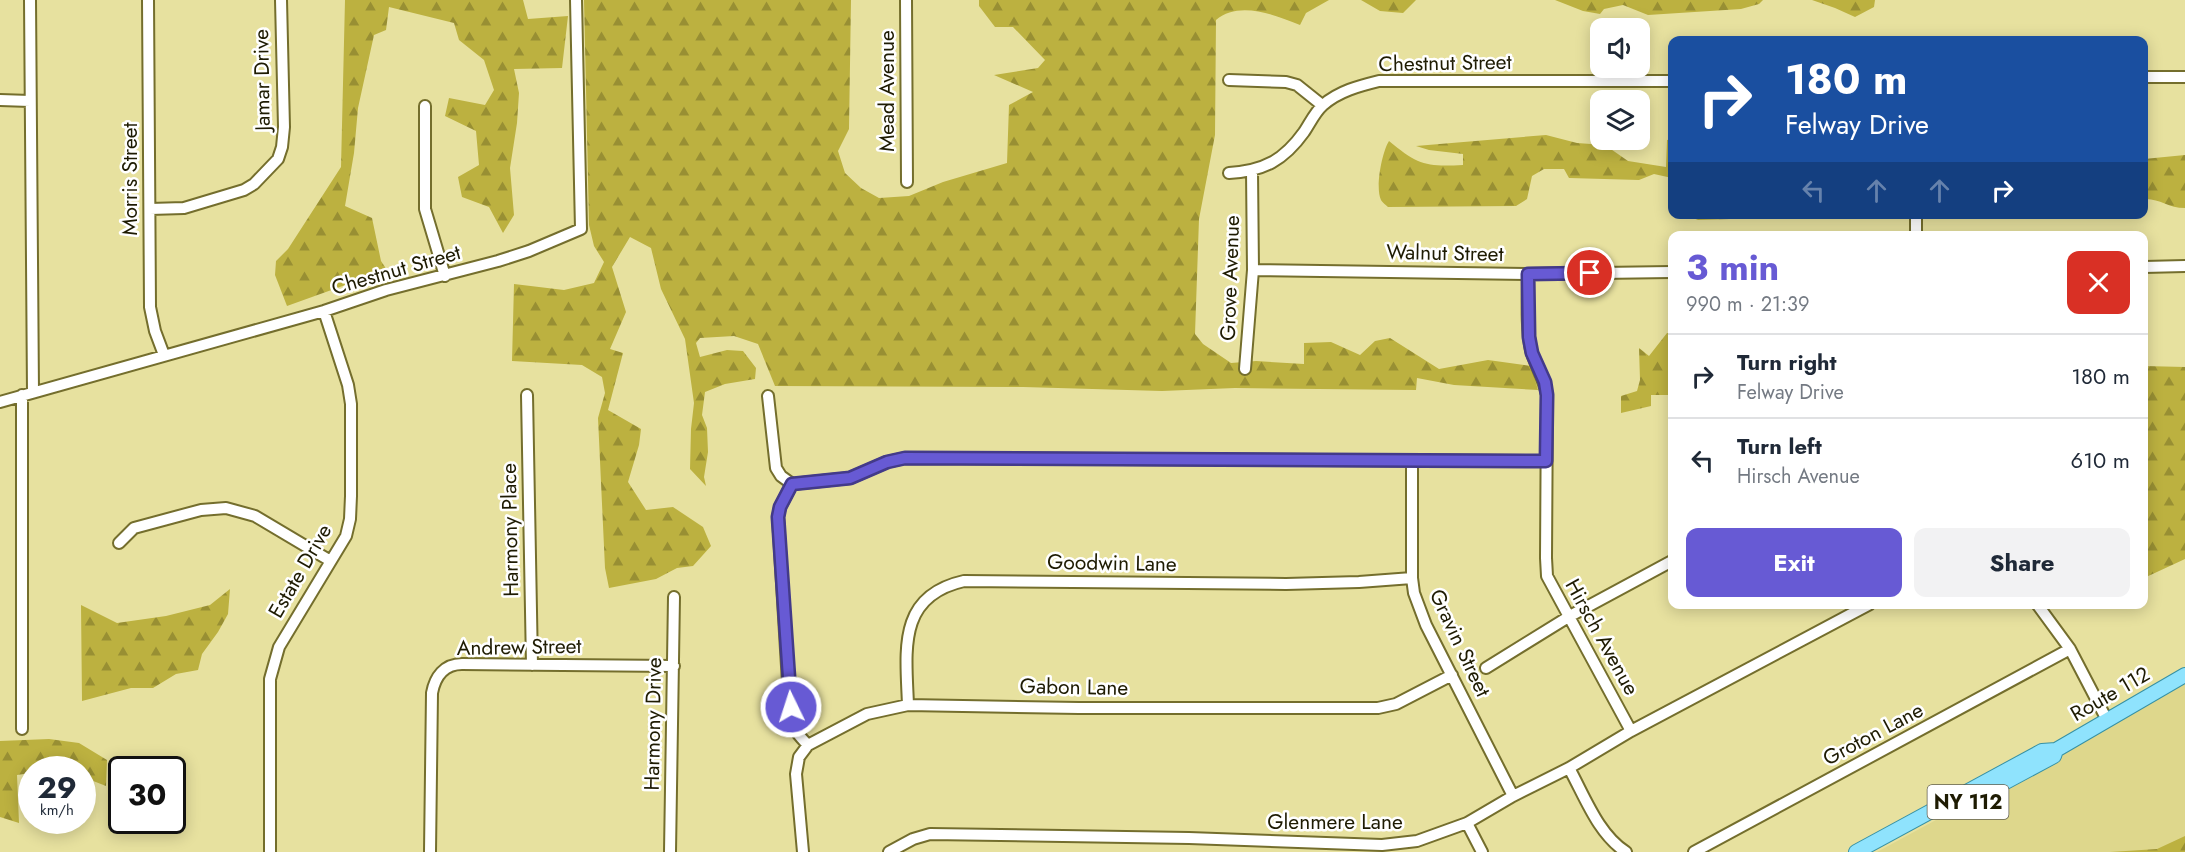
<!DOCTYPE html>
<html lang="en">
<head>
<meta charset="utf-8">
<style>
  body { margin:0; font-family:Jost,sans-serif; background:#f2f2f3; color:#1f2937; height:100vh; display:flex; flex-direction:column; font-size:22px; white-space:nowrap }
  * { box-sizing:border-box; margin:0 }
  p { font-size:20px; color:#747a83 }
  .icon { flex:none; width:33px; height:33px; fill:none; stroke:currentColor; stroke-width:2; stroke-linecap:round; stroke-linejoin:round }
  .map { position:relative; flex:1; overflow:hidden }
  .details { position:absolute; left:1668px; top:231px; width:480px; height:378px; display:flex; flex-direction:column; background:#fff; border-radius:12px; box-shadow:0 3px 15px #0003 }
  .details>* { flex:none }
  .banner { position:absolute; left:1668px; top:36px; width:480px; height:183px; border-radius:12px; box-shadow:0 3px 15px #0003; background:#1a4fa0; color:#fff; overflow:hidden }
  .fabs { position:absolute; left:1590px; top:18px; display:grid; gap:12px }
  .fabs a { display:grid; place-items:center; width:60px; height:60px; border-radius:12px; background:#fff; box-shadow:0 3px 15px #0003; font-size:30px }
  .speed { position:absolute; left:18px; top:756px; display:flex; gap:12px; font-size:30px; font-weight:700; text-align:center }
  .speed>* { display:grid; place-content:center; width:78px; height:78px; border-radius:50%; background:#fff; box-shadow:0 3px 15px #0003; line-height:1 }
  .speed small { font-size:15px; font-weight:400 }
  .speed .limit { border:3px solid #111; border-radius:9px; background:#fff; color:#111 }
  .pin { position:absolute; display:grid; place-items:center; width:51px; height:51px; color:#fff; margin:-26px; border:3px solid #fff; border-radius:50%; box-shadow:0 2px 6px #0007 }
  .me { position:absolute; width:66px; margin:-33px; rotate:356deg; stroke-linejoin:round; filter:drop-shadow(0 0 4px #0008) }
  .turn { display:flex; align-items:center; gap:21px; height:126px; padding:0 18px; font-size:27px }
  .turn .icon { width:78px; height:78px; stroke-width:2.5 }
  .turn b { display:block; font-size:42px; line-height:51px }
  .lanes { display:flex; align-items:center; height:57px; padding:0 18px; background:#0003; justify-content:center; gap:30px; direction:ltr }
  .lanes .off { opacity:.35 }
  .round { display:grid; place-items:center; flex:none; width:63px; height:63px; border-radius:12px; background:#f2f2f3 }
  .head { display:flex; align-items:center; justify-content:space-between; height:102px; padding:0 18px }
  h1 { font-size:36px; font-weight:700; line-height:45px; color:#675ad4 }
  .primary-button { display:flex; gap:12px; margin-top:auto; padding:12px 18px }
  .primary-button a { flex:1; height:69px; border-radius:12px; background:#675ad4; color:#fff; font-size:24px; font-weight:700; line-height:69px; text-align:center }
  .primary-button a+a { background:#f2f2f3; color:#1f2937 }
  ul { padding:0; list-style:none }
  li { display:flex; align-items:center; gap:18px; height:84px; padding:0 18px; border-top:2px solid #e0e1e3 }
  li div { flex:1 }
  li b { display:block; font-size:22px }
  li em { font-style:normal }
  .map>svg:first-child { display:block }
  .built { fill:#ded78c }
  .forest { fill:url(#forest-firs) }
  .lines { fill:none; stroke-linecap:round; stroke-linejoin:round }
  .minor-casing { stroke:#746e2d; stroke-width:14 }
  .major-casing { stroke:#3791a4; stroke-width:16 }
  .minor { stroke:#fff; stroke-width:10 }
  .major { stroke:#8fe3fd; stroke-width:14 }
  .route-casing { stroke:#433a8a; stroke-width:15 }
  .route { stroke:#675ad4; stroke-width:10 }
  .labels { text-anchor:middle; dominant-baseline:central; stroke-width:5; stroke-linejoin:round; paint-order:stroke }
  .shield { fill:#fff; stroke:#625f4e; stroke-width:1.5 }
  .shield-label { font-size:20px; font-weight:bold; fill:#1e1b02 }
  .street-label { font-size:21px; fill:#1e1b02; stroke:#fff }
</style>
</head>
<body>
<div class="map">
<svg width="2185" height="852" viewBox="0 0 2185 852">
  <defs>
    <pattern id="forest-firs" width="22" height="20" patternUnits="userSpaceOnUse" patternTransform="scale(1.5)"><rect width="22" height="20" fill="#bcb140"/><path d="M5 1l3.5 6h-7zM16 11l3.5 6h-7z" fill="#988f33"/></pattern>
  </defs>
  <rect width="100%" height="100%" fill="#e7e19f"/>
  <path class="built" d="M2185,682V852H1877L2054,756Z"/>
  <path class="forest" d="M345,0H523L528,19L568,16L562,68L514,69L519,93L517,123L510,168L514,215L503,233L489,207L462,197L458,177L479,165L476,131L445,116L449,98L485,105L494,90L484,60L459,40L454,23L389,7L386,30L374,35L358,108L354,153L345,206L372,218L381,261L387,270L287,306L275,275L276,261L288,249L341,167Z
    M584,0H851L849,129L838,151L845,173L861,188L879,198L909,196L943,182L1007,163L1009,105L1033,92L994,75L1038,68L1045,60L1013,27H995L979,6V0H1329L1306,13L1300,25C1275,15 1239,0 1216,20L1215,135L1199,219L1195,334L1203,344L1231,363L1256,361L1304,364V343L1331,342L1360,355L1375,341L1390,338L1439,369L1488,360L1531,366L1538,390L1454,385L1417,378L1416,390L1235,388L1162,391L1023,387L775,386L758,344L734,336L700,338L696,343L700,357L727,350L743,351L756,368L755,379L725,384L705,392L702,415L707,428L708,452L704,477L706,486L690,469L691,429L694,403L685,339L661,289L651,248L630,237L612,267L626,312L610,349L623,353L608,410L641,429L639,445L628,482L646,510L673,507L703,527L711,546L693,566L677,568L656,579L609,588L605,568L598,418L605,393L602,377L582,365L512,361L514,284L564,290L594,283L604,262L594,246L589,225Z
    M1361,0H1416L1403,13L1380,11Z
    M1555,0H1763L1759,4L1741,9L1648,15L1623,5L1604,9L1600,14L1583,11Z
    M1812,0H1875L1874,7L1855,17L1835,8Z
    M1546,135L1577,143L1605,145L1628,161L1666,167L1667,140L1672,139V178L1654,174L1639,180L1569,178L1564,169H1544L1532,176L1527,199L1516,206L1388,207C1388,207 1381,201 1381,200C1375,188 1382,152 1389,141C1418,165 1426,167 1463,165V154L1429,150L1416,146Z
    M2185,155V208C2168,208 2159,198 2144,199V159Z
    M1690,214H1805V215L1801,217L1698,220L1688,216Z
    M1667,333H1672V395H1651V406L1621,413V396L1637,391L1640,380L1639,348L1649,356Z
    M2144,366L2185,367V559L2144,578Z
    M230,589L228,614L218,632L202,654L198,670L176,674L153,688H131L82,701L81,605L117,623L166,616L210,605Z
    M49,739L79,743L107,760L106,786L83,777L82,770H32L31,773L17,775L19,823L0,817V741Z
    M2185,836V852H2110L2157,849Z"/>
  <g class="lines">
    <defs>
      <path id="minor" d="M30,0L33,392
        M148,0L150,307L155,331L164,355
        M906,0L907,182
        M2144,77H2185
        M1229,80L1286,82L1297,85L1322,105
        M0,100L30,101
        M425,106V209L445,276
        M1229,173C1264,171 1284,160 1304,132C1310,123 1315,112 1323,105C1339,91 1359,86 1379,81H1672
        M150,209L184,208L244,190L254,184L278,159L282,147L284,127L281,0
        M1916,214V236
        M2144,267L2185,266
        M1253,270L1528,274L1672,272
        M1528,274C1528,298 1526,326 1531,350C1535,365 1544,379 1547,395L1546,558L1547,576L1631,731
        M1245,369L1253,270L1252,171
        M527,395L532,665
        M768,396L776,468L781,476L792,484
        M0,402L324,311L386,290L498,261L529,251L581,229L576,0
        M1412,461V578L1414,593L1426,625L1513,796
        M119,543L134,528L201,510L226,508L255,516L329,560
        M2037,604L2070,649L2107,720
        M1486,668L1570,616L1672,561
        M908,705C906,650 897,596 964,581L1286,584L1359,582L1412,578
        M22,729V395
        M808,745C799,736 793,729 790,716L778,517L780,507L792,484L850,478L887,462L905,458L1546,461
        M1569,768C1585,797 1598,834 1626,852
        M1467,823L1482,852
        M270,852V679L279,647L346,536L350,519L351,496V404L348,385L324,311
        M430,852L432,693C435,677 444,664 462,664L674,666
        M670,852L674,597
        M803,852L796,774L799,757L808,745L867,714L908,705L1079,708H1378L1396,704L1452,675
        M889,852L913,839L930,834L1189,838L1382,845L1417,841L1467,823L1513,796L1569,768L1631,731L1870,604
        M1694,852L2070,649"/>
      <path id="major" d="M2000,785L2054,756L2056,750
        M1856,852L2042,751L2056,750L2185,675"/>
    </defs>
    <use href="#minor" class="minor-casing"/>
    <use href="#major" class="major-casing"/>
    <use href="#minor" class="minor"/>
    <use href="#major" class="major"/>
  </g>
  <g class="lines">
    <defs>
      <path id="route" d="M791,707L778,517L780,507L792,484L850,478L887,462L905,458L1546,461L1547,395L1545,382L1532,353L1529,337L1528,274L1590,273"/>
    </defs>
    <use href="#route" class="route-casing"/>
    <use href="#route" class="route"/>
  </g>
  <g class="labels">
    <rect class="shield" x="1927.5" y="785" width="81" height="34" rx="4.5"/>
    <g class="shield-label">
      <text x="1968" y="802">NY 112</text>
    </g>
    <g class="street-label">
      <text transform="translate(1445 63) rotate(-1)">Chestnut Street</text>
      <text transform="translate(262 80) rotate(-91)">Jamar Drive</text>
      <text transform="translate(887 91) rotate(-90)">Mead Avenue</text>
      <text transform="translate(130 179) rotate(-90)">Morris Street</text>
      <text transform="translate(1445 253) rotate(1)">Walnut Street</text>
      <text transform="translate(396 270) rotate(-16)">Chestnut Street</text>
      <text transform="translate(1230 278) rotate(-88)">Grove Avenue</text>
      <text transform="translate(510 530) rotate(-91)">Harmony Place</text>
      <text transform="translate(1112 563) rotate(1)">Goodwin Lane</text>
      <text transform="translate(300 571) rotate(-60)">Estate Drive</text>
      <text transform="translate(1602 637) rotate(61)">Hirsch Avenue</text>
      <text transform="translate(1460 643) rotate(65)">Gravin Street</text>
      <text transform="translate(519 647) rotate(-1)">Andrew Street</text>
      <text transform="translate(1074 687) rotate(1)">Gabon Lane</text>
      <text transform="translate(2110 694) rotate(-30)">Route 112</text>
      <text transform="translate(653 724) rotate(-89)">Harmony Drive</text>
      <text transform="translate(1873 734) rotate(-28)">Groton Lane</text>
      <text x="1335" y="822">Glenmere Lane</text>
    </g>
  </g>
</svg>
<div class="fabs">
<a><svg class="icon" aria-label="sound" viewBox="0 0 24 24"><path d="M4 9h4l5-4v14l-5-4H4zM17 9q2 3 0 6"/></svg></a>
<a><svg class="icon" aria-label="layers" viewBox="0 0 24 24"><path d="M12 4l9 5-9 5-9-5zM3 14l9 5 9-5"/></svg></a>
</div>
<div class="speed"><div>29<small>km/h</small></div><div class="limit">30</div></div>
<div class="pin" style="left:1590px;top:273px;background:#d93025"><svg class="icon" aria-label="arrive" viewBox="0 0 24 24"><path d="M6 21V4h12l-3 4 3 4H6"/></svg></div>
<svg class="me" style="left:791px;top:707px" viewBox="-20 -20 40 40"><circle r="17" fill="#675ad4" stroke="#fff" stroke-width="3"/><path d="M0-11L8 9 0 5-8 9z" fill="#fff"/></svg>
<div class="banner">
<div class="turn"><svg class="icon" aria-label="right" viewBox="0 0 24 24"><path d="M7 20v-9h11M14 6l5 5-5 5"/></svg><div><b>180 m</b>Felway Drive</div></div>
<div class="lanes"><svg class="icon off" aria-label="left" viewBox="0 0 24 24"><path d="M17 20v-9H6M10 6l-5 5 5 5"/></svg><svg class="icon off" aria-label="ahead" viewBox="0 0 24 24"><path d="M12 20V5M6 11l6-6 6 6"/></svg><svg class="icon off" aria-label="ahead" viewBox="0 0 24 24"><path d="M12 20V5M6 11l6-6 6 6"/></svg><svg class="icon" aria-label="right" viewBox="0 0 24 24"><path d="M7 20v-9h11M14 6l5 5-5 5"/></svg></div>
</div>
<section class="details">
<div class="head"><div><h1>3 min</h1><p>990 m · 21:39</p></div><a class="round" style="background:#d93025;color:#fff"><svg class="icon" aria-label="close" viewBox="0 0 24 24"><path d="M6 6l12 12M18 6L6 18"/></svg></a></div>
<ul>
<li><svg class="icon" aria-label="right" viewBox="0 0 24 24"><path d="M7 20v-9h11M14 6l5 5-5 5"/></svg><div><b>Turn right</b><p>Felway Drive</p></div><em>180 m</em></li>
<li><svg class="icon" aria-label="left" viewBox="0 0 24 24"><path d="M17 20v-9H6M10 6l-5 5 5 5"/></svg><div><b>Turn left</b><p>Hirsch Avenue</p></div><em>610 m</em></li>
</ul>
<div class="primary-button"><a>Exit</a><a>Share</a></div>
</section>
</div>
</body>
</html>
